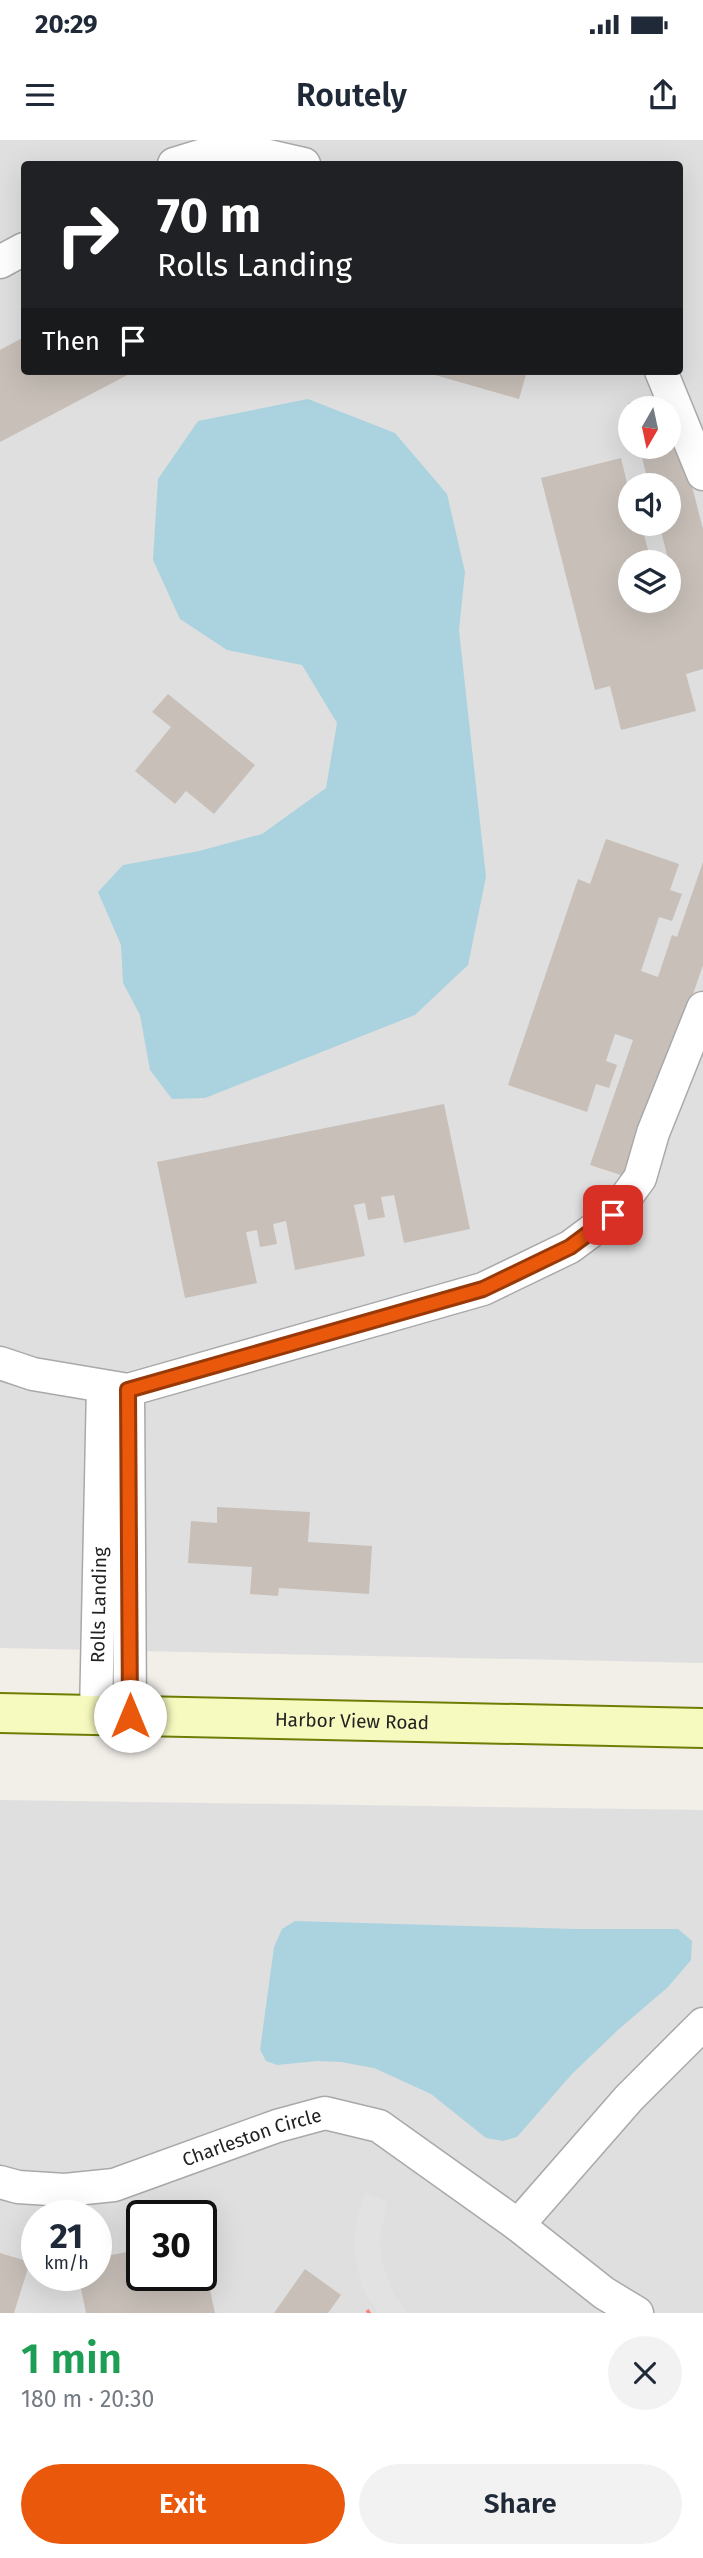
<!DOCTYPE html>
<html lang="en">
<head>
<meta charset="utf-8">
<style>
  body { margin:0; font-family:"Fira Sans",sans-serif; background:#f2f2f3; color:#1f2937; height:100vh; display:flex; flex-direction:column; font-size:26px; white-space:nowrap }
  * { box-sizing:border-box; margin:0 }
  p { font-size:23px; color:#747a83 }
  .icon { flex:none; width:38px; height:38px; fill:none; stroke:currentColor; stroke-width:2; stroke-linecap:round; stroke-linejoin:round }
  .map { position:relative; height:2173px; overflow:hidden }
  .side { display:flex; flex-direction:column; background:#fff; flex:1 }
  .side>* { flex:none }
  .top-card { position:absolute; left:21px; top:21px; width:662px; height:214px; border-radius:7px; box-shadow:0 7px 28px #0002; background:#202124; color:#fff; overflow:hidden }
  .needle { width:46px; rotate:189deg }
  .buttons { position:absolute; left:618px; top:256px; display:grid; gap:14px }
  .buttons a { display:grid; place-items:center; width:63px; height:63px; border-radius:50%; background:#fff; box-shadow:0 7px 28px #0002; font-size:35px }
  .speed { position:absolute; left:21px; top:2060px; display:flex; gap:14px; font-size:35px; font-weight:700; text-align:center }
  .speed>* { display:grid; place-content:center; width:91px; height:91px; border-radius:50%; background:#fff; box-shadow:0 7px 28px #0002; line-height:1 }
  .speed small { font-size:18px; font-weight:400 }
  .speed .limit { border:4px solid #111; border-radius:10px; background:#fff; color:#111 }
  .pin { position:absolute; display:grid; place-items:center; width:60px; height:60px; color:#fff; margin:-30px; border-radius:14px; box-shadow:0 4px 10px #0006 }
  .me { position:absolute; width:77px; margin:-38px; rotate:0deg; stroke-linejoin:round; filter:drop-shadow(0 0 5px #0008) }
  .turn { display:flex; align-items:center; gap:24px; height:147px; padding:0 21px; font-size:32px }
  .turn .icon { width:91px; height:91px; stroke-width:2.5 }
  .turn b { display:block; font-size:49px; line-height:60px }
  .then { display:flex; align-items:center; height:66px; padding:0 21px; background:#0003; gap:14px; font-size:26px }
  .round { display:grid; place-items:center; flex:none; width:74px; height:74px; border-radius:37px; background:#f2f2f3 }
  .head { display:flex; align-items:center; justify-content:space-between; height:119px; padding:0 21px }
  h1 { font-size:42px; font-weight:600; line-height:52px; color:#1e9e55 }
  .primary-button { display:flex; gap:14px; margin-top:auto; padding:14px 21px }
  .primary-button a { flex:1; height:80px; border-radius:42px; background:#ea580c; color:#fff; font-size:28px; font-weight:600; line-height:80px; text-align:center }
  .primary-button a+a { background:#f2f2f3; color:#1f2937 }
  .status { display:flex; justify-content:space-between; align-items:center; height:49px; padding:0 35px; background:#fff; direction:ltr }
  .status svg { height:19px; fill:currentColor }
  header { display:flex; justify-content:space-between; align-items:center; height:91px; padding:0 21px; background:#fff; font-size:32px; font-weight:600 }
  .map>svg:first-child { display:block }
  .residential { fill:#e0dfdf; fill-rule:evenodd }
  .parking { fill:#e2e2e2 }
  .water { fill:#aad3df }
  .building { fill:#c7bfb8 }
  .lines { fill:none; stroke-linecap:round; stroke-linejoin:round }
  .minor-casing { stroke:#a9a9a9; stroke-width:35 }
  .secondary-casing { stroke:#707d05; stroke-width:42 }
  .path { stroke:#fa8072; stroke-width:4.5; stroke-dasharray:3.5 3.5; stroke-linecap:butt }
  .minor { stroke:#fff; stroke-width:32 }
  .secondary { stroke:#f7fabf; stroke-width:38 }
  .route-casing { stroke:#983908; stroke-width:18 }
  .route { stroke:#ea580c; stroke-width:12 }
  .labels { text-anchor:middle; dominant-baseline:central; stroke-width:7; stroke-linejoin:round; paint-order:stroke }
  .street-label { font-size:19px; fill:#222; stroke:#fff }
</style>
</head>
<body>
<div class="status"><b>20:29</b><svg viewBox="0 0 49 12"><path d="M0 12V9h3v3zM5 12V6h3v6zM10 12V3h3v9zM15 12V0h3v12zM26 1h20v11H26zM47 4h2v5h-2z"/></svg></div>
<header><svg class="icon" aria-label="menu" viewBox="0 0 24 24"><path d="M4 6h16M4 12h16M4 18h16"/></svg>Routely<svg class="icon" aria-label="share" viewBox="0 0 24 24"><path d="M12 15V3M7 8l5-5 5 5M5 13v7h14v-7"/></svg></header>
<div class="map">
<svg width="703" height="2173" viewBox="0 0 703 2173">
  <rect width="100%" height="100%" fill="#f2efe9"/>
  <path class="residential" d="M0,0H703V1523L0,1508ZM24,24H679V231H24ZM630,268H668V306H630ZM630,345H668V383H630ZM630,422H668V460H630Z
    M0,1660L703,1670V2173H0ZM37,2076H96V2135H37ZM142,2076H201V2135H142Z"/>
  <path class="parking" d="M365,2053L387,2061L380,2099L382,2123L396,2158L409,2173H378L361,2145L355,2113V2099L356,2082Z"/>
  <path class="water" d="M308,259L395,293L447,354L465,432L459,490L486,737L468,825L415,875L205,958L172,959L150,930L140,875L123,843L121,805L98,752L123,725L199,711L262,694L326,648L337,583L302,525L227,510L180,479L153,420L158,339L198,281Z
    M295,1781L575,1789H678L692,1801L691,1820L668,1847L619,1889L572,1934L517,1997L503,2001L486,1998L431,1954L374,1928L341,1922L317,1921L277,1925L266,1921L260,1910L274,1807L282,1789Z"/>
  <path class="building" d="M24,197V231H135L0,302V210Z
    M421,231H527L519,259Z
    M668,253L703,389V529L686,534L696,571L621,590L610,546L595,550L541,338L621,318L627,343L640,340L642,345H630V383H641L651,422H630V460H668L669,423L659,383H668V345H649L639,306H668V268H629L628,263Z
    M168,554L255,625L214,674L186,651L175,664L135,631L171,587L152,572Z
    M606,699L679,724L670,750L682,754L672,781L659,777L641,831L658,837L672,795L677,797L703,722V825L630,1038L590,1025L633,900L615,894L606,921L617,925L609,948L596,944L587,972L508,945L578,739L590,744Z
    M444,964L470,1089L404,1103L394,1055L381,1057L385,1077L368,1080L365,1063L354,1065L365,1116L295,1130L286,1081L273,1084L277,1104L260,1107L257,1090L246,1092L257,1143L185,1158L157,1022Z
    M217,1367L310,1372L308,1402L372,1406L369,1454L279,1448L278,1456L250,1454L252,1427L188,1423L191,1381L217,1383Z
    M142,2109V2135H201L202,2113L215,2173H86L78,2135H96V2118Z
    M0,2113L30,2122L14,2173H0Z
    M305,2129L341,2155L328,2173H274Z"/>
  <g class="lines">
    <defs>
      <g id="minor">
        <path d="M174,24L210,13L264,15L304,24"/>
        <path d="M0,122L24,109"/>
        <path d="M661,231L703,334"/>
        <path d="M0,1223L33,1234L128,1250L483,1149L570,1107L613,1075L640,1038L653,993L703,868"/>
        <path d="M128,1250L130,1576"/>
        <path id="s1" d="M96,1575L103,1247"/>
        <path id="s2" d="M0,2042L18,2047L65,2050L114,2045L277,1986L325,1973L379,1986L518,2085L604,2153L637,2173"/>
        <path d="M518,2085L629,1958L703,1884"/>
      </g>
      <g id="secondary">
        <path id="s3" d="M0,1573L703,1588"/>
      </g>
    </defs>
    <use href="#minor" class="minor-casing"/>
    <use href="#secondary" class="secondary-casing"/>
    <path class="path" d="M367,2173L371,2170"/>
    <use href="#minor" class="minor"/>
    <use href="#secondary" class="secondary"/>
  </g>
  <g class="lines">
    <defs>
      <path id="route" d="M130,1576L128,1250L483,1149L570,1107L613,1075"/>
    </defs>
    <use href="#route" class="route-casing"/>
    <use href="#route" class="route"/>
  </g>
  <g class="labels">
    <g class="street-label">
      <text stroke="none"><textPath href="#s1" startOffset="110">Rolls Landing</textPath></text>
      <text stroke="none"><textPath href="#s3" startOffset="352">Harbor View Road</textPath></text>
      <text stroke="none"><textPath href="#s2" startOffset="261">Charleston Circle</textPath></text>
    </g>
  </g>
</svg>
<div class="buttons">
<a><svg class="needle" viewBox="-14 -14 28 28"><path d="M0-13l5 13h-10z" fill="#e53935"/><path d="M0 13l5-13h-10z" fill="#747a83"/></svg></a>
<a><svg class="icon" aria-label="sound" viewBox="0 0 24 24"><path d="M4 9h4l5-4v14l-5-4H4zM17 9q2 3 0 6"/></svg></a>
<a><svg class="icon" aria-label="layers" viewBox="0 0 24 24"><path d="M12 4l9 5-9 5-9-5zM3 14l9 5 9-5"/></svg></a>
</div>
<div class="speed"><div>21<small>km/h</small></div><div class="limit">30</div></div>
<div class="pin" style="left:613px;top:1075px;background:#d93025"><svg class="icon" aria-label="arrive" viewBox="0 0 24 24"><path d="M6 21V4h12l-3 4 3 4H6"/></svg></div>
<svg class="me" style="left:130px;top:1576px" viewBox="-20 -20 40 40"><circle r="19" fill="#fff"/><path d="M0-13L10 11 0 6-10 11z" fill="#ea580c"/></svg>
<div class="top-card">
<div class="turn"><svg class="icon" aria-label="right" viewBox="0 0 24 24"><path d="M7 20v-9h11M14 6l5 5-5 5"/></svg><div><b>70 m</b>Rolls Landing</div></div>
<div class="then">Then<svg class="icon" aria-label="arrive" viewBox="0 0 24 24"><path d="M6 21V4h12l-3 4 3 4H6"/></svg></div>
</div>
</div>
<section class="side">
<div class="head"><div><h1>1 min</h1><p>180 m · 20:30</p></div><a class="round"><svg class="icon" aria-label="close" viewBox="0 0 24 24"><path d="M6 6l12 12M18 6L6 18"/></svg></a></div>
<div class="primary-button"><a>Exit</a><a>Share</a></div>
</section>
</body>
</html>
